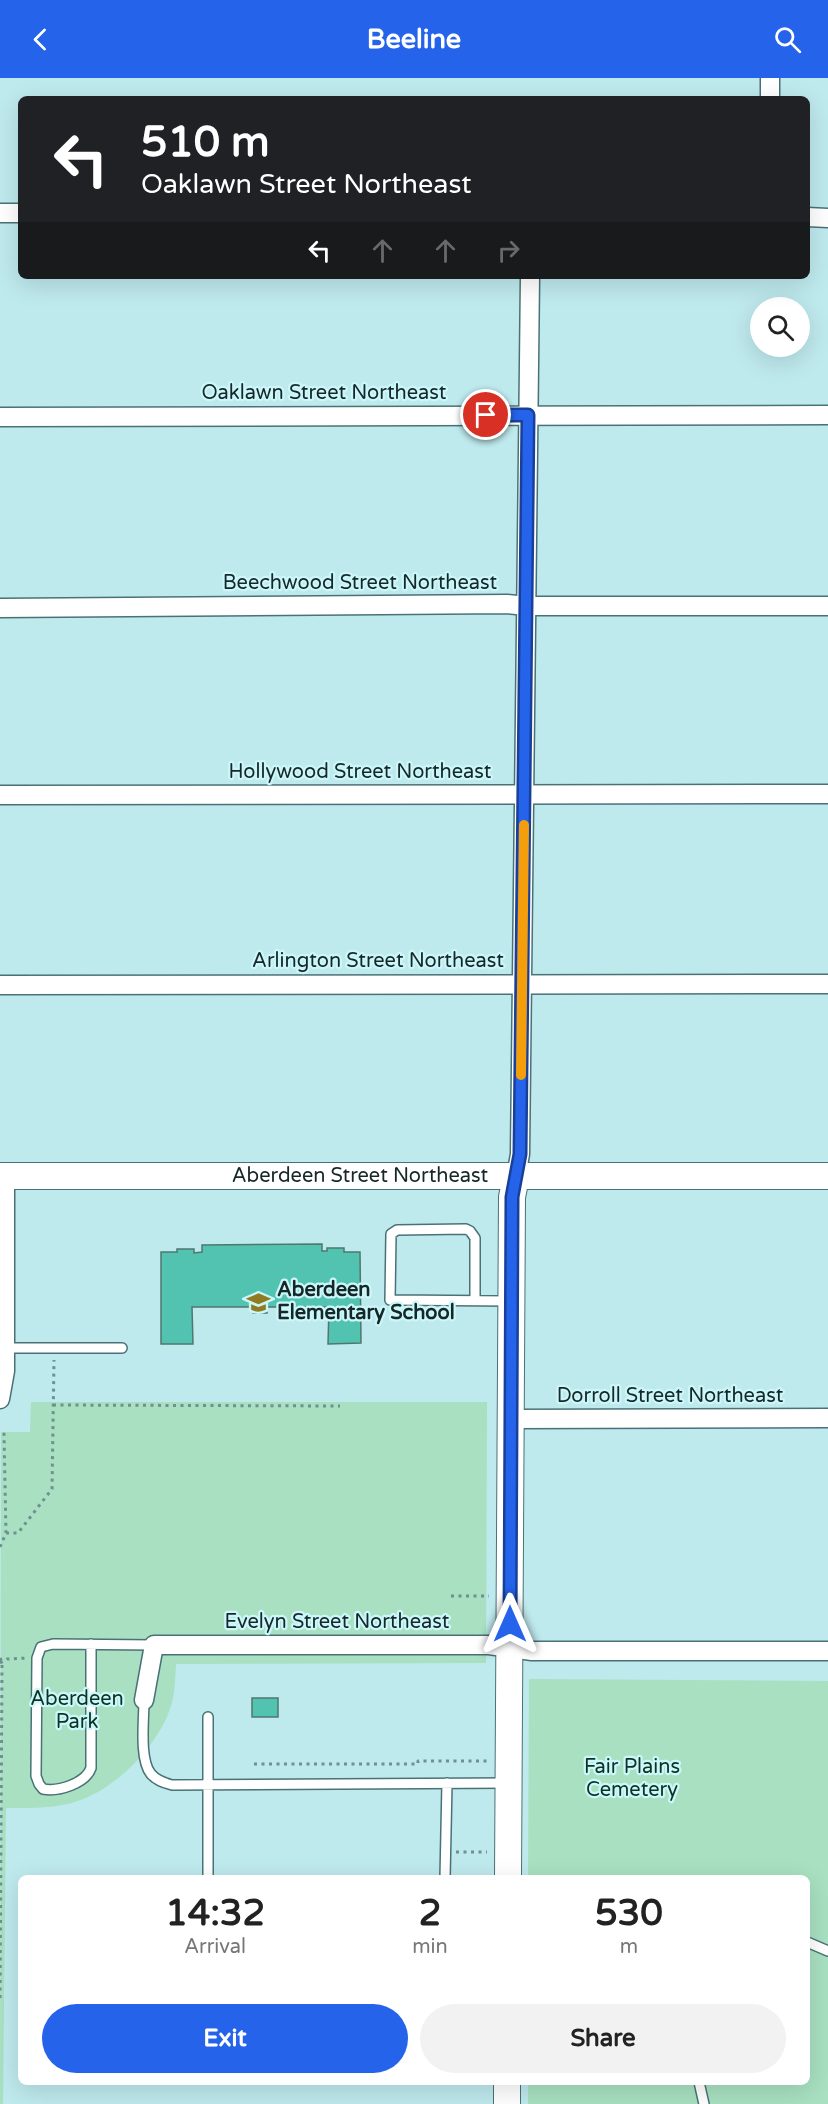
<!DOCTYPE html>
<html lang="en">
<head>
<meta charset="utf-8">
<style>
  body { margin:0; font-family:"Varela Round",sans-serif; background:#f2f2f2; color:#222; height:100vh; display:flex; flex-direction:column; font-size:22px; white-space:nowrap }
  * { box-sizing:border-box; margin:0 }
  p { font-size:20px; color:#767676 }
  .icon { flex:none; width:33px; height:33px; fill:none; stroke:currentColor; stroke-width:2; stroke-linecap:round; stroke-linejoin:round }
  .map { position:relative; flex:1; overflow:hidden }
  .drawer { position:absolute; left:18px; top:1797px; width:792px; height:210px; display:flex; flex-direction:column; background:#fff; border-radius:9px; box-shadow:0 6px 24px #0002 }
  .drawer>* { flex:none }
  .top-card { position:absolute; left:18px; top:18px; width:792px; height:183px; border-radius:9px; box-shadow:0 6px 24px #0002; background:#202124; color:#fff; overflow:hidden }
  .controls { position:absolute; left:750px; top:219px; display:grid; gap:12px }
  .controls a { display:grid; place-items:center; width:60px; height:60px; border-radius:50%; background:#fff; box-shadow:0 6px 24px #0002; font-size:30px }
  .pin { position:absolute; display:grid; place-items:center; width:51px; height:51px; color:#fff; margin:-26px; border:3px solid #fff; border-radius:50%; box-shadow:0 2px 6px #0007 }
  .me { position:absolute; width:66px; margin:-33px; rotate:0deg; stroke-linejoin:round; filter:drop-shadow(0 0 4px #0008) }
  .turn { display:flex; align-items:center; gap:21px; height:126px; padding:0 24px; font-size:27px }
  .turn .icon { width:78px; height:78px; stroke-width:2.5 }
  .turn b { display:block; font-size:42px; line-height:51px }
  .lanes { display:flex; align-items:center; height:57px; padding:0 24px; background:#0003; justify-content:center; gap:30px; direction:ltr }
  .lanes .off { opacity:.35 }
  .eta { display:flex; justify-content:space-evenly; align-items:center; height:102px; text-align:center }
  .eta b { font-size:36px; font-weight:700; line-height:42px }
  .action { display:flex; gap:12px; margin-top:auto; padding:12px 24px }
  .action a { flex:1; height:69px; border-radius:36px; background:#2563eb; color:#fff; font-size:24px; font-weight:700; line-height:69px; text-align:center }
  .action a+a { background:#f2f2f2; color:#222 }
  header { display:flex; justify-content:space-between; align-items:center; height:78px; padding:0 24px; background:#2563eb; color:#fff; font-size:27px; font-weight:700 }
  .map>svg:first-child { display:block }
  .green { fill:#a8e0c1 }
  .building { fill:#53c3b1; stroke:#50776f; stroke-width:1.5 }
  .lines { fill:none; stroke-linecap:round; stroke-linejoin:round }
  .lane-casing { stroke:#4a7276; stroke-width:12 }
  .street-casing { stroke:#4a7276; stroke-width:21 }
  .secondary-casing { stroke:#4a7276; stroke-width:28 }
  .path { stroke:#708f92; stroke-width:3; stroke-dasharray:3 4.5; stroke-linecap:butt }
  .lane { stroke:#fff; stroke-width:9 }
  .street { stroke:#fff; stroke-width:18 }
  .secondary { stroke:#fff; stroke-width:26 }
  .route-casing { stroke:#184099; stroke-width:15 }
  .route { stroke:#2563eb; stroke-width:10 }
  .slow { stroke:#f59e0b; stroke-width:10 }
  .labels { text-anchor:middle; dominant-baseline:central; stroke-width:4.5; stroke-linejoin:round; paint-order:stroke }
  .street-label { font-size:20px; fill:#162728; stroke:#cbf7fa }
  .poi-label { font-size:20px; font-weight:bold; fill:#162728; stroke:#cbf7fa; text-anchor:start }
  .park-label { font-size:20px; fill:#0c3321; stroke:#cbf7fa }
</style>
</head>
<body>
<header><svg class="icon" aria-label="back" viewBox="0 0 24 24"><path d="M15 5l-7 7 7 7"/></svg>Beeline<svg class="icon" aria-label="search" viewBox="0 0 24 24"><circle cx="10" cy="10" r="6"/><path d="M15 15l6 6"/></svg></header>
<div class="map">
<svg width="828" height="2026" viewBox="0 0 828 2026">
  <rect width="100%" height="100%" fill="#bee9ed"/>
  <path class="green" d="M31,1324H487L486,1585L176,1586C175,1601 175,1617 170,1631C157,1668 119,1707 83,1721C59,1731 31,1730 6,1730L3,2026H0L1,1354H30Z
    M529,1601L828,1603V2026H528V2004H807V1800H528Z"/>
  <path class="building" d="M322,1166V1173H327V1170H344V1174H360L361,1265L328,1266L329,1229H267V1235H253V1229H192L193,1266H161V1174H177V1171H194V1175L202,1174V1167Z
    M252,1620H278V1639H252Z"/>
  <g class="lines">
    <defs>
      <path id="lane" d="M475,1222V1160L470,1153L466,1151L397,1152L391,1156L390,1222L510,1223
        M5,1270H122
        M91,1566V1690C86,1705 59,1714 43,1711L39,1706L36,1698L37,1580L41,1569L53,1566L154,1567
        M144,1622C144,1641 139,1682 151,1696C156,1702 164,1705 172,1707L508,1705
        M208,1800V1639
        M445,1800L447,1705
        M807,1864L828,1873
        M699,2004L704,2026"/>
      <path id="street" d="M770,21V0
        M0,135H21
        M807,139L828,140
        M0,339L828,337
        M0,530L507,526L527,528H828
        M0,717L828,716
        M0,907L828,906
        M516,1099L520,1076L530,198
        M0,1321L5,1293V1098
        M512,1341L828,1340
        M144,1622L154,1567H489L532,1573H828"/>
      <g id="secondary">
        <path id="s1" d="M0,1098H828"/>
        <path d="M508,1800L512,1119L516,1099"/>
        <path d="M507,2026V2004"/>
      </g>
    </defs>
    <use href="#lane" class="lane-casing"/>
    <use href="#street" class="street-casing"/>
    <use href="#secondary" class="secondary-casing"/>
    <path class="path" d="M53,1327L340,1328
      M6,1455H18L52,1411L54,1282
      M0,1469L6,1455L4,1356L7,1351
      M451,1518H489
      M0,1580L2,1584L0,1922
      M0,1585L7,1581L27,1580
      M254,1686H418V1683H488
      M456,1774H487"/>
    <use href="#lane" class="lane"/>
    <use href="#street" class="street"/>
    <use href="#secondary" class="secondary"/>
  </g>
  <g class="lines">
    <defs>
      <path id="route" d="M486,337H528L520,1076L512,1119L510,1546"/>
    </defs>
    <use href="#route" class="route-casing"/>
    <use href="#route" class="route"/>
    <path class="slow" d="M521,997L524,747"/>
  </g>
  <defs>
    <symbol id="school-bare" viewBox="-9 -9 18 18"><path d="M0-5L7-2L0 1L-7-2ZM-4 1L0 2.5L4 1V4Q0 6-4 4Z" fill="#907b21" stroke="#cbf7fa" stroke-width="2.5" paint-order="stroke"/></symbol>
  </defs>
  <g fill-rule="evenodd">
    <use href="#school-bare" x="242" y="1208" width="33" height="33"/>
  </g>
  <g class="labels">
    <g class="street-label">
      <text x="324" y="315">Oaklawn Street Northeast</text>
      <text x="360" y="505">Beechwood Street Northeast</text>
      <text x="360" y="694">Hollywood Street Northeast</text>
      <text x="378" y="883">Arlington Street Northeast</text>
      <text stroke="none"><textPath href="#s1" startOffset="360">Aberdeen Street Northeast</textPath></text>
      <text x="670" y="1318">Dorroll Street Northeast</text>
      <text x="337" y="1544">Evelyn Street Northeast</text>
    </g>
    <g class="poi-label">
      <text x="277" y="1212">Aberdeen<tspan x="277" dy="23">Elementary School</tspan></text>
    </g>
    <g class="park-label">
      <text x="77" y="1621">Aberdeen<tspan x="77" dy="23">Park</tspan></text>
      <text x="632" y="1689">Fair Plains<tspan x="632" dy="23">Cemetery</tspan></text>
    </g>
  </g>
</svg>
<div class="controls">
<a><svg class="icon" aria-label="search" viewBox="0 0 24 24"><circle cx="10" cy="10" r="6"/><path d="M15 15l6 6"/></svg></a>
</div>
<div class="pin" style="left:486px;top:337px;background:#d93025"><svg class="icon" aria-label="arrive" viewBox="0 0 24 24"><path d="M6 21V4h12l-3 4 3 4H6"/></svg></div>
<svg class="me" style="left:510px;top:1546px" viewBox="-20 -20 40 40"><path d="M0-17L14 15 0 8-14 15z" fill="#2563eb" stroke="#fff" stroke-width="4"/></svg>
<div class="top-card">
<div class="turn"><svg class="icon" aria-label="left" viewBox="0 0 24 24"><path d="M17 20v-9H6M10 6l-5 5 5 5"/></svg><div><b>510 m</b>Oaklawn Street Northeast</div></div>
<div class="lanes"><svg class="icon" aria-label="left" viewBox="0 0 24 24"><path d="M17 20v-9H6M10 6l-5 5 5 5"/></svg><svg class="icon off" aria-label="ahead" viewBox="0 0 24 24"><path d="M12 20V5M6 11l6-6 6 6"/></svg><svg class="icon off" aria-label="ahead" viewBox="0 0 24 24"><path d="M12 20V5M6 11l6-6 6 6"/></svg><svg class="icon off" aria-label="right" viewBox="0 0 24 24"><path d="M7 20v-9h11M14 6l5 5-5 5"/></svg></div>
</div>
<section class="drawer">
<div class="eta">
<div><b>14:32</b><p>Arrival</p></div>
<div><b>2</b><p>min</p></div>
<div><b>530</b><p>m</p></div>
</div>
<div class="action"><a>Exit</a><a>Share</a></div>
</section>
</div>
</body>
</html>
